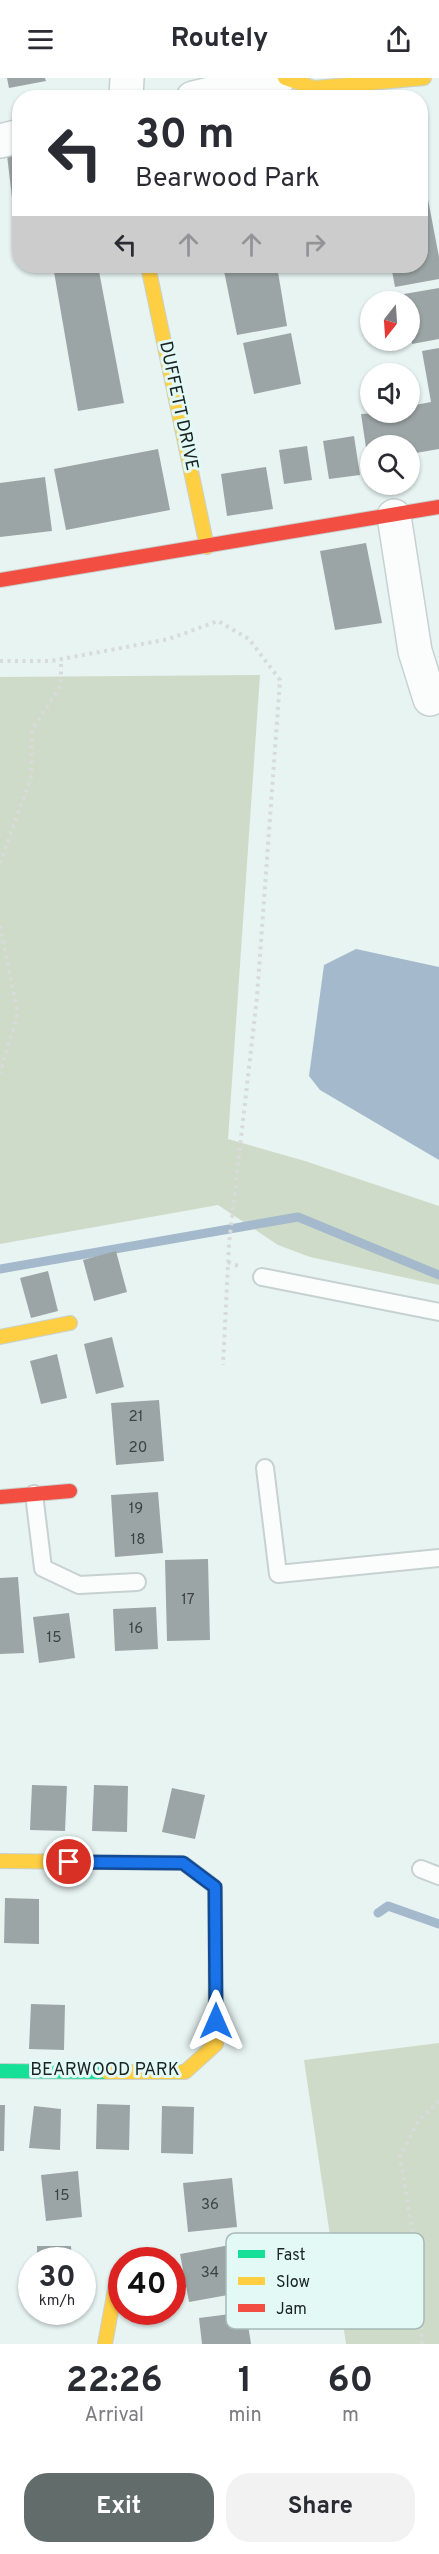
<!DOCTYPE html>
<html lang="en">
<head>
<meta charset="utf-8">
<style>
  body { margin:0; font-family:Overpass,sans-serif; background:#f2f2f3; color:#2b2b33; height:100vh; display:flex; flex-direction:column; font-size:22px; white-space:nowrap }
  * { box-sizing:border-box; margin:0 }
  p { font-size:20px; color:#7c7c81 }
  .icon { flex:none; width:33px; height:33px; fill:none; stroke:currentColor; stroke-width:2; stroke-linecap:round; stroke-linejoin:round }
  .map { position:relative; height:2266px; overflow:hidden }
  .drawer { display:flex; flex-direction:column; background:#fff; flex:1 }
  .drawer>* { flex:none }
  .hud { position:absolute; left:12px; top:12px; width:416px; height:183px; border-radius:24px; box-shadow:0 2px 4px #0004; background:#fff; color:#2b2b33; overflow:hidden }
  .needle { width:39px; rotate:197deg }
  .buttons { position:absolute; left:360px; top:213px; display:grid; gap:12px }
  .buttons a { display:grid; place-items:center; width:60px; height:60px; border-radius:50%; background:#fff; box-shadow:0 2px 4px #0004; font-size:30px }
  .speed { position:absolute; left:18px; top:2169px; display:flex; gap:12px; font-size:30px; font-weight:700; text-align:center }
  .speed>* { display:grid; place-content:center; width:78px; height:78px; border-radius:50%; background:#fff; box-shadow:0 2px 4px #0004; line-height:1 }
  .speed small { font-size:15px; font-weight:400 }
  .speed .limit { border:9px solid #d22; background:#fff; color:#111 }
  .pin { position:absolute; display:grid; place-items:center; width:51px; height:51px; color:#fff; margin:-26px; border:3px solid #fff; border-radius:50%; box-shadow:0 2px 6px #0007 }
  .me { position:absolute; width:66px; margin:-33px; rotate:0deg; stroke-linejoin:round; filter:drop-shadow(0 0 4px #0008) }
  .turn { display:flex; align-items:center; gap:21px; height:126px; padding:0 24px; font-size:27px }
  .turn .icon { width:78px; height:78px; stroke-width:2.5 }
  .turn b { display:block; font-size:42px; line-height:51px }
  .lanes { display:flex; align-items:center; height:57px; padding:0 24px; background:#0003; justify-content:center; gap:30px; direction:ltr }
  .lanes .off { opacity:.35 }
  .eta { display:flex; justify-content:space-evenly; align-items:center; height:102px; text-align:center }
  .eta b { font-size:36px; font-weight:700; line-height:42px }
  .primary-button { display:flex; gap:12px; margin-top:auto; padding:12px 24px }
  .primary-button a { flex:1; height:69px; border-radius:24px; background:#626c6b; color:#fff; font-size:24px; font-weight:700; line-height:69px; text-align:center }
  .primary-button a+a { background:#f2f2f3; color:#2b2b33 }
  header { display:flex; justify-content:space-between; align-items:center; height:78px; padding:0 24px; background:#fff; font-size:27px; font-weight:700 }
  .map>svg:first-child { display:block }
  .green { fill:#cedbc9 }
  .water { fill:#a4b9cb }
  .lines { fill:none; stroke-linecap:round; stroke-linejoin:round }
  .stream { stroke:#a4b9cb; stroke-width:9 }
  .building { fill:#9ca5a5 }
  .lane-casing { stroke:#c7d1d0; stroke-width:20 }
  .street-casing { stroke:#c7d1d0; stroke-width:36 }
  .fast-casing { stroke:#c7d1d0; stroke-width:16 }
  .slow-casing { stroke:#c7d1d0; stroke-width:16 }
  .jam-casing { stroke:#c7d1d0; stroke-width:16 }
  .path { stroke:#d7dbda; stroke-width:4; stroke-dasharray:3 4.5; stroke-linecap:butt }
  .lane { stroke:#fbfdfd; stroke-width:16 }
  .street { stroke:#fbfdfd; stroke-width:33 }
  .fast { stroke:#16e098; stroke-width:14 }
  .slow { stroke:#ffcf43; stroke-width:14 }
  .jam { stroke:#f24e42; stroke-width:14 }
  .route-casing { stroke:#114b97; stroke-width:15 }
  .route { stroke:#1a73e8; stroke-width:10 }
  .labels { text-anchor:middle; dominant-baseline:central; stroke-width:6; stroke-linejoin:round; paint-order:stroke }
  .number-label { font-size:15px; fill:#3a4443 }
  .street-label { font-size:18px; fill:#1a2322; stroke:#e2f9f6 }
  .key { fill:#e2f9f6; stroke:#a6b9b6; stroke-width:1.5 }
  .key-label { font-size:16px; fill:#1a2322 }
</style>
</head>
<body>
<header><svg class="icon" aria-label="menu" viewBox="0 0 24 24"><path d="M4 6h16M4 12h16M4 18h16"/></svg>Routely<svg class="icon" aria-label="share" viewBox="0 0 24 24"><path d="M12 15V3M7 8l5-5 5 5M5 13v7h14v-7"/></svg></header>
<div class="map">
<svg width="439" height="2266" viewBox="0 0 439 2266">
  <rect width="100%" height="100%" fill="#e7f4f2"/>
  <path class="green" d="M260,597L228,1061L305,1083L439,1128V1207L310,1179L278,1167L218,1127L0,1166V599Z
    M439,1965V2266H346L304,1982Z"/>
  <path class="water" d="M356,871L439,889V1082L320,1012L309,998L324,887Z"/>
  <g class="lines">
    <path class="stream" d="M0,1191L298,1139L439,1197
      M378,1835L388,1828L439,1846"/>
  </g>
  <path class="building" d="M7,0H45L46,3L9,10Z
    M420,39H422L423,61H420Z
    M20,76V127L13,128L7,77Z
    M423,95L439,179V201L395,209L391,188H420V96Z
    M53,188H98L124,325L78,333Z
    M223,188H277L287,248L237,257Z
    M439,210V261L412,266L410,224H405L404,216Z
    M291,255L301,306L254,316L243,265Z
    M439,270V371L410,376V368H370L368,383L361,336L410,334V328L431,324L422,273Z
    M354,358L360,397L329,401L323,363Z
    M307,368L312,402L284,406L279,372Z
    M158,371L170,432L66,452L54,391Z
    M266,389L273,431L227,438L221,396Z
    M45,399L52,453L0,459V405Z
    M366,465L382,545L335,552L320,473Z
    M116,1173L127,1214L94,1223L83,1182Z
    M48,1193L58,1233L31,1240L20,1200Z
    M112,1259L124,1309L96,1316L84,1266Z
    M57,1276L67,1320L41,1326L30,1283Z
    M159,1322L164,1383L116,1387L111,1325Z
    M158,1414L163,1475L115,1479L111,1417Z
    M208,1481L210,1562L167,1563L165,1482Z
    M18,1499L24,1575L0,1576V1500Z
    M156,1529L158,1571L115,1573L113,1531Z
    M69,1535L75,1580L39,1585L33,1539Z
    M32,1707L67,1708L65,1753L30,1752Z
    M94,1707L128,1708L127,1754L92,1753Z
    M172,1710L205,1717L195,1761L162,1754Z
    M5,1820L39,1821V1866L4,1865Z
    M31,1926L65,1927L64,1972L29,1971Z
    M97,2026L130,2027L129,2072L96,2071Z
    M0,2027H5L4,2073H0Z
    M34,2028L61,2031L60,2072L29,2070Z
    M162,2028L194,2029L193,2076L161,2075Z
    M78,2093L82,2139L46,2143L41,2097Z
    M232,2100L237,2149L188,2154L183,2105Z
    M230,2167L239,2215L189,2224L180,2176Z
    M37,2168H71L72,2182H37Z
    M246,2234L251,2266H202L199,2240Z"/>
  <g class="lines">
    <defs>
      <path id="lane" d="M262,1199L439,1234
        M265,1390L278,1496L439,1480
        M34,1416L43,1490L79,1507L137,1504
        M421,1791L439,1798"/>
      <path id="street" d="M126,20L127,0
        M193,20L279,0
        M0,63L20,58
        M394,438L415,573L430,621"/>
      <path id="fast" d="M0,1993L107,1994"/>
      <path id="slow" d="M285,0L314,10L424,0
        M148,188L207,469
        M0,1259L70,1245
        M0,1783L183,1785L215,1809L216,1966L185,1994H107
        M105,2266L118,2195"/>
      <path id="jam" d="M0,502L439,429
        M0,1419L70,1413"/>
    </defs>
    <use href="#lane" class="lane-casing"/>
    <use href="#street" class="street-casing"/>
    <use href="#fast" class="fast-casing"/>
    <use href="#slow" class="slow-casing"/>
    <use href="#jam" class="jam-casing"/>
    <path class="path" d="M0,583H51L169,561L218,543L249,561L280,602L257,919L229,1166L223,1287
      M0,785L31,699L32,652L61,607V581
      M0,848L18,935L0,995
      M228,1184L241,1189
      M422,2266L417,2179L400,2079L418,2043L439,2023"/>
    <use href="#lane" class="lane"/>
    <use href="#street" class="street"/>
    <use href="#fast" class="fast"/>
    <use href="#slow" class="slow"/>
    <use href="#jam" class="jam"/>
  </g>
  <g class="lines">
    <defs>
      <path id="route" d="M69,1784L183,1785L215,1809L216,1943"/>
    </defs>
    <use href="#route" class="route-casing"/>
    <use href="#route" class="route"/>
  </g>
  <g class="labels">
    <g class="number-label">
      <text x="136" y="1339">21</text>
      <text x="138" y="1370">20</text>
      <text x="136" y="1431">19</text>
      <text x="138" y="1462">18</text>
      <text x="188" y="1522">17</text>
      <text x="136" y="1551">16</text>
      <text x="54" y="1560">15</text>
      <text x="62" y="2118">15</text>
      <text x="210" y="2127">36</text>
      <text x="210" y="2195">34</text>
    </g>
    <g class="street-label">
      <text transform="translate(178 328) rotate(78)">DUFFETT DRIVE</text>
      <text x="105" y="1992">BEARWOOD PARK</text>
    </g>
  </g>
  <rect x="226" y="2155" width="198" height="96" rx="9" class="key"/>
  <rect x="238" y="2172" width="27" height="8" fill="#16e098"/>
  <rect x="238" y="2199" width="27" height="8" fill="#ffcf43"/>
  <rect x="238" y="2226" width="27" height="8" fill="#f24e42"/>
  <g class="key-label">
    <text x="276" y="2182">Fast</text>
    <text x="276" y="2209">Slow</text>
    <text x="276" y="2236">Jam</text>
  </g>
</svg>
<div class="buttons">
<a><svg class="needle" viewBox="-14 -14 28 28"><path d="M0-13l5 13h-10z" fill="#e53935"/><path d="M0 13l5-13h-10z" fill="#7c7c81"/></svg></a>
<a><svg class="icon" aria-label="sound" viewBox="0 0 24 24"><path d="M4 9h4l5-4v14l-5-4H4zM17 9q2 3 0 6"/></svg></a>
<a><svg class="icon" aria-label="search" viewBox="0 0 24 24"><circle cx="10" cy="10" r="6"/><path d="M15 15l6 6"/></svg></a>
</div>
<div class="speed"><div>30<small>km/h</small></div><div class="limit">40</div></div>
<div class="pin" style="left:69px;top:1784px;background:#d93025"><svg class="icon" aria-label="arrive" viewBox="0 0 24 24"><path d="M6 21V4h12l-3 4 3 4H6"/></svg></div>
<svg class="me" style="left:216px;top:1943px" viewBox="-20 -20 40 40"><path d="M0-17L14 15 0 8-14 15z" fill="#1a73e8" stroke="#fff" stroke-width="4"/></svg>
<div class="hud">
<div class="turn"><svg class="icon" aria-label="left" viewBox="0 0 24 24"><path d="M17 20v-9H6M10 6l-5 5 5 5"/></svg><div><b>30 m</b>Bearwood Park</div></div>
<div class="lanes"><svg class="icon" aria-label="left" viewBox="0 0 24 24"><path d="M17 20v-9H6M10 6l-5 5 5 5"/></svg><svg class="icon off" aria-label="ahead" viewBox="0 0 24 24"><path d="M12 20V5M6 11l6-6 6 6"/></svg><svg class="icon off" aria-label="ahead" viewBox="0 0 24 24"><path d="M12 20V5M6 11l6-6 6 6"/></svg><svg class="icon off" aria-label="right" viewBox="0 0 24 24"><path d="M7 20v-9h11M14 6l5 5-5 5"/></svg></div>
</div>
</div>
<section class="drawer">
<div class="eta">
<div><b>22:26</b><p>Arrival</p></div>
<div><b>1</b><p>min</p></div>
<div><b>60</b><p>m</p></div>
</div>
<div class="primary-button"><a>Exit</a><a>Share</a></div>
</section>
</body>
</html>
